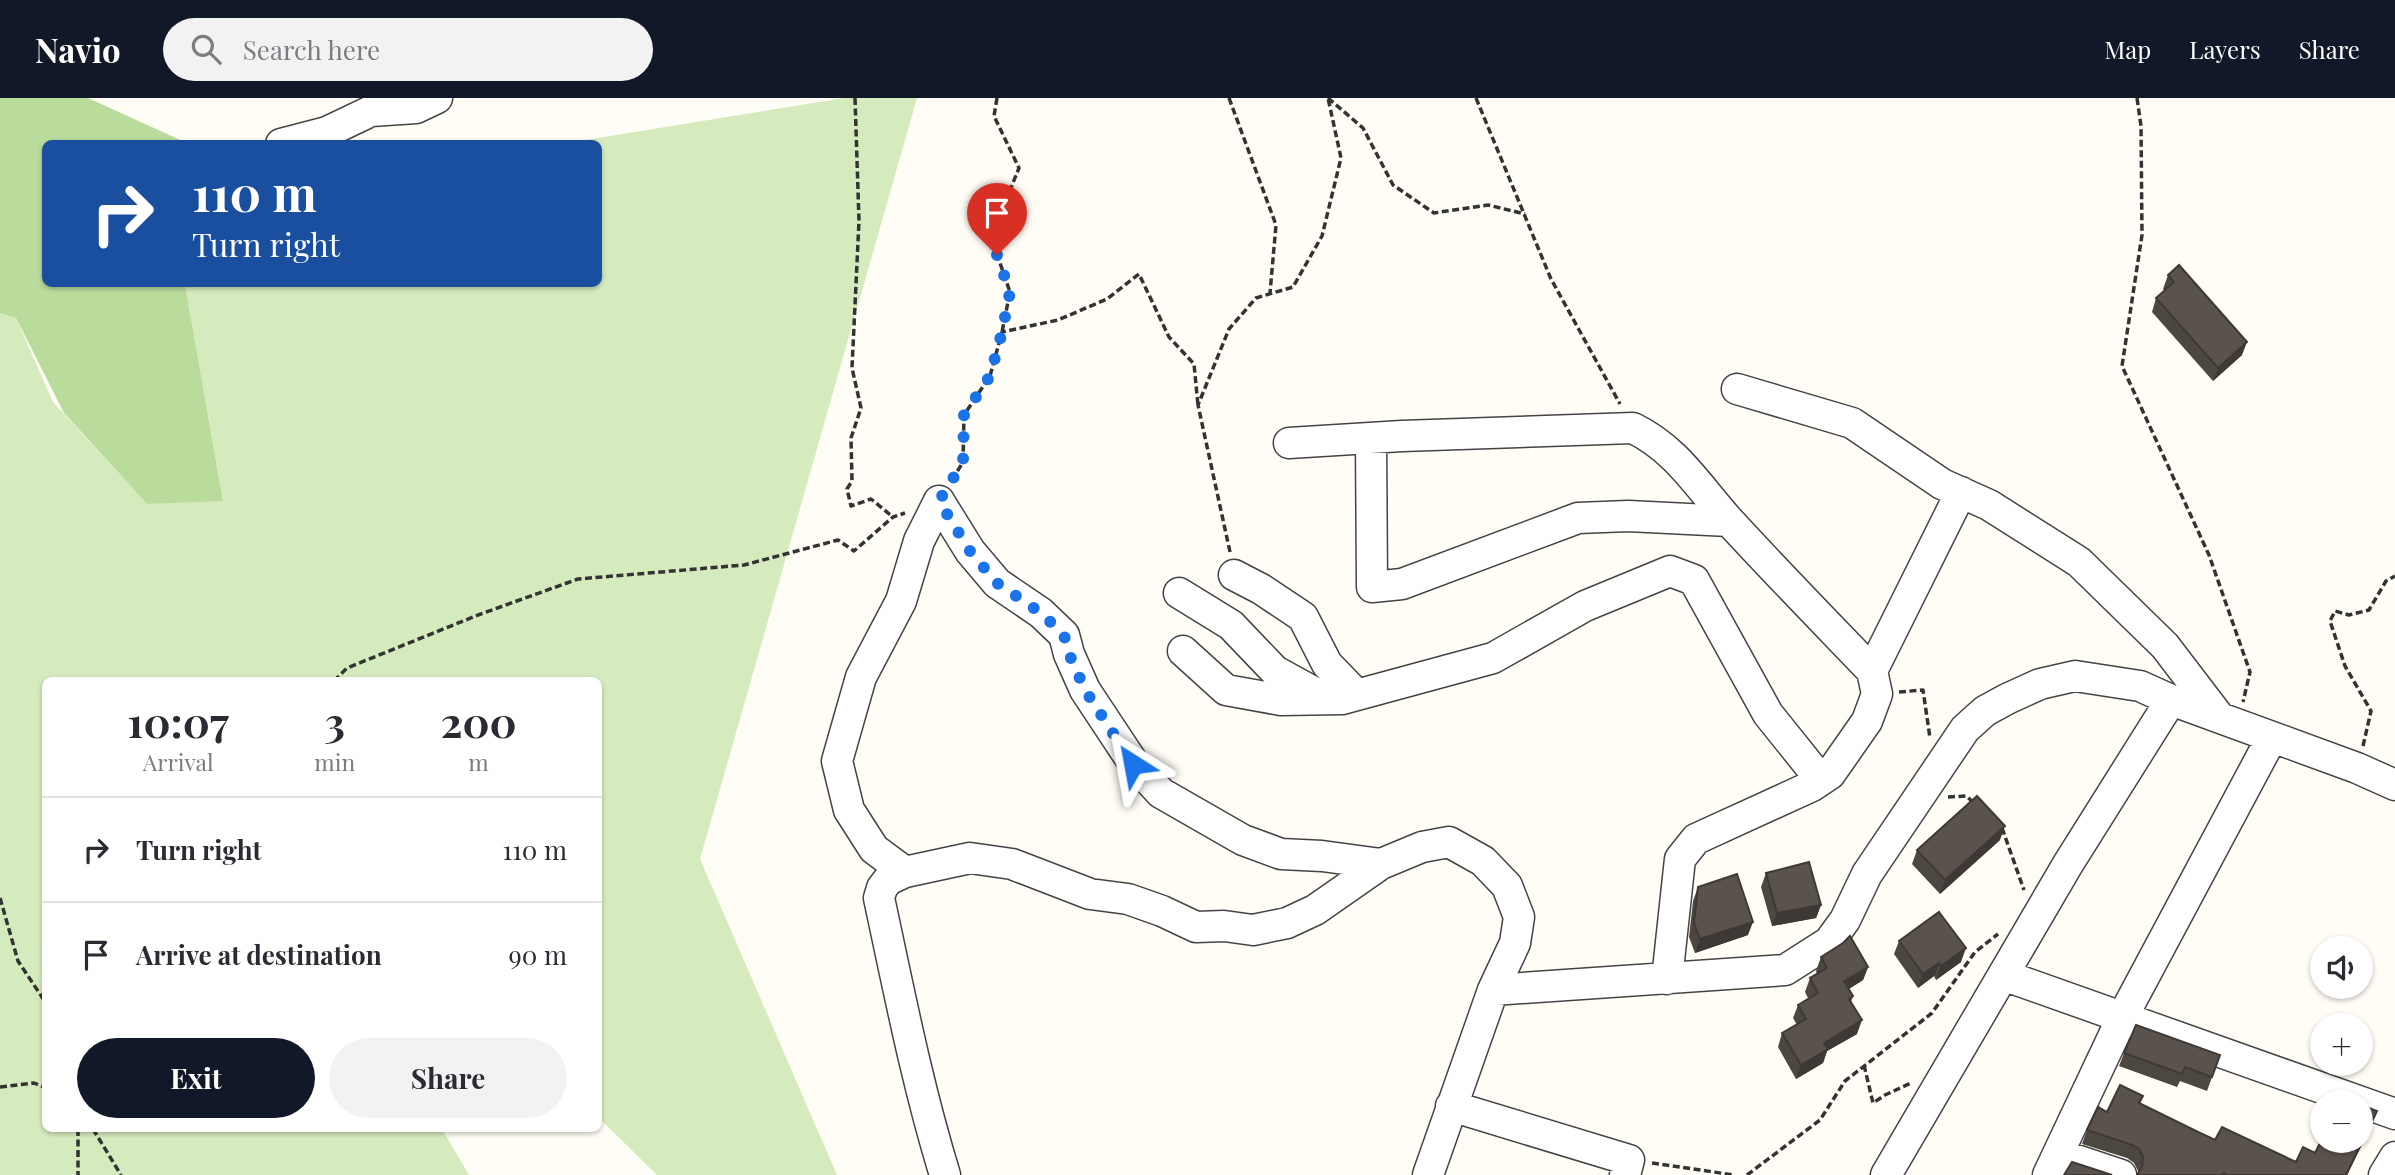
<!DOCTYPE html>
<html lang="en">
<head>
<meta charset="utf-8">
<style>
  body { margin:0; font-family:"Playfair Display",serif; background:#f2f2f3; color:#2b2b33; height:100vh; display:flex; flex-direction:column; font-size:26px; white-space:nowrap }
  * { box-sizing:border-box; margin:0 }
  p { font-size:23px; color:#7c7c81 }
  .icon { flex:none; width:38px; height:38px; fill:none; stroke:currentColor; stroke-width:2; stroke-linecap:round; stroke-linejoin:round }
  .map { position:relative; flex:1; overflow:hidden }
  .panel { position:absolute; left:42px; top:579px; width:560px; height:455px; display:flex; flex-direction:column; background:#fff; border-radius:10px; box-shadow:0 2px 5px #0004 }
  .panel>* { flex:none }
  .guide { position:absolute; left:42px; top:42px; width:560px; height:147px; border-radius:10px; box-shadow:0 2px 5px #0004; background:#1a4fa0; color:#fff; overflow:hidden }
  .fabs { position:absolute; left:2310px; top:838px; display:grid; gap:14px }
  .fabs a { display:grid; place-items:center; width:63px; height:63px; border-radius:50%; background:#fff; box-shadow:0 2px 5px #0004; font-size:35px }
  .pin { position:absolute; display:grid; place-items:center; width:60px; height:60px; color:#fff; margin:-72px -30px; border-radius:50% 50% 50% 0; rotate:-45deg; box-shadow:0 0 7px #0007 }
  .pin .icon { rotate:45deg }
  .me { position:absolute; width:77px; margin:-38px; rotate:326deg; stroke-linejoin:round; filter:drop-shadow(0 0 5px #0008) }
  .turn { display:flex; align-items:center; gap:24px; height:147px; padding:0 35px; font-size:32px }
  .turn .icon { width:91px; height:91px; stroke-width:2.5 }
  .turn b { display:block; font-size:49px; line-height:60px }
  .eta { display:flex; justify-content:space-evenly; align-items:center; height:119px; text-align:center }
  .eta b { font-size:42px; font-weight:700; line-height:49px }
  .primary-button { display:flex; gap:14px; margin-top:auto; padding:14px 35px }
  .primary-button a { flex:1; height:80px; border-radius:42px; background:#111827; color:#fff; font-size:28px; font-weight:700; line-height:80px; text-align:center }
  .primary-button a+a { background:#f2f2f3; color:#2b2b33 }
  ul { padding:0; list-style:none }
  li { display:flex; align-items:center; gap:21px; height:105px; padding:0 35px; border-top:2px solid #e1e1e2 }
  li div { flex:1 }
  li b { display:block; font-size:26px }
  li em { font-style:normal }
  header { display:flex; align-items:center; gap:42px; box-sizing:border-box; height:98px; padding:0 35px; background:#111827; color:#fff }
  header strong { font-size:33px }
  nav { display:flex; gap:38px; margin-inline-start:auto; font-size:24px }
  .search { width:490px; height:63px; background:#f2f2f3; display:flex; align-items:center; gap:18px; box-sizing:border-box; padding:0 24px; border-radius:38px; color:#7c7c81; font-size:26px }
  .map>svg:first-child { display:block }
  .green { fill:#d5ebbd }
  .forest { fill:#b9dc9c }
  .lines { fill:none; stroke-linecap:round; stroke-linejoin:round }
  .minor-casing { stroke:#444; stroke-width:33 }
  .path { stroke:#333; stroke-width:3.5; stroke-dasharray:7 3.5; stroke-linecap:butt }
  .minor { stroke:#fff; stroke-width:30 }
  .wall { fill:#4d4742 }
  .shaded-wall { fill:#3f3936 }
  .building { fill:#5a524d; stroke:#3f3936; stroke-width:2 }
  .route { stroke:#1a73e8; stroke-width:12; stroke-dasharray:0 21.6 }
</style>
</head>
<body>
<header>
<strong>Navio</strong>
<div class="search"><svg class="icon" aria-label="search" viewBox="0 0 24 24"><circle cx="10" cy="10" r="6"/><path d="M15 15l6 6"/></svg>Search here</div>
<nav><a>Map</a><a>Layers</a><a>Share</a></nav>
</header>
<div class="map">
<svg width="2395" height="1077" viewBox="0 0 2395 1077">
  <rect width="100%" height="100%" fill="#fffdf5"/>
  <path class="green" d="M844,0H917L700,761L837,1077H657L599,1020L598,583H46V1031H442L469,1077H0V215L16,220L53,304L147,406L223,402L185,186H598V46L567,45Z"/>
  <path class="forest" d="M0,0H88L187,45L46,46V186H185L223,403L147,406L64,315L16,220L0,215Z"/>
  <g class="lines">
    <defs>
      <path id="minor" d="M281,46L327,34L371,13L416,10L437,0
        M1737,291L1852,325L1942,386L1989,407L2079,464L2165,548L2220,620
        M1371,340L1372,489L1402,486L1578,420L1628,418L1729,423
        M1289,345L1402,338L1633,330C1678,352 1699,390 1732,426C1778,476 1825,524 1872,573L1877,596L1867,623L1830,676L1812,688L1696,741L1680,761L1667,881
        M939,403L970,453L997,485L1041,515L1064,537L1069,556L1085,592L1134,666L1161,695L1243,742L1281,756L1322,758L1381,766
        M1234,477L1261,491L1303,519L1327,566L1357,597
        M1179,495L1231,527L1275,573L1326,601
        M1183,553L1226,592L1281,602L1342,601L1493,560L1585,508L1670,473L1694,482L1768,616L1821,682
        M1872,573L1961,394
        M905,774L874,751L849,712L837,663L861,579L901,503L919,443L939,403
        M2003,877L2395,1016
        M1493,892L1785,872L1829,844L1845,822L1867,776L1965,631L1985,613L2007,601L2040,586L2075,578L2140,588L2171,602L2357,670L2395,687
        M1451,1008L1629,1062L1625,1077
        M2058,1056L2121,1077
        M945,1077C917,986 899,893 879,800L882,790L888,782L905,774L970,760L1012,766L1090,796L1128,801L1162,813L1196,829L1224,828L1253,832L1287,825L1315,812L1381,766L1422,749L1449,744L1483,763L1507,788L1519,819L1515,845L1493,892L1428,1077
        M1886,1077L2068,766L2171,602
        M2048,1077L2122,920L2272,639
        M2384,1077L2395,1059"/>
    </defs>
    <use href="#minor" class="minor-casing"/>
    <path class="path" d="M855,0L859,123L852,270L861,310L851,340L852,383L847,391L851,408L871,401L893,419
      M997,0L994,18L1019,70L991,139L1010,194L1002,234
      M1229,0L1276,127L1270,195
      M1328,0L1363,30L1393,87L1434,115L1488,107L1525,116
      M1476,0L1551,181L1620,306
      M2137,0L2141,28L2142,137L2122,268L2209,457L2250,574L2243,604
      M952,382L963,364L964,317L990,278L1002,234L1058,222L1107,201L1139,176L1169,239L1194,266L1198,307
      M1230,454L1198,307L1229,231L1256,200L1293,189L1322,138L1341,60L1328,0
      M334,583L347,570L478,517L578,481L744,467L838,442L854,453L893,419L905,415
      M1899,594L1923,592L1930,640
      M2363,648L2371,613L2345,568L2330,523L2335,513L2349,517L2369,512L2386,483L2395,478
      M1948,699L1966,698L1973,704
      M2002,730L2024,792
      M0,800L18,863L46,905
      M1864,967L1873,1005L1885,997L1911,985
      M0,989L34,985L46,990
      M78,1031V1077
      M93,1031L121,1077
      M1652,1065L1734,1077
      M1747,1077L1820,1022L1845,983L1932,915L1975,854L1998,836"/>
    <use href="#minor" class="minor"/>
  </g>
  <path class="wall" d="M2168,177L2242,257L2213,283L2152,214L2156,200L2165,193L2163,191Z
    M2000,742L1940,796L1912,766L1917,752Z
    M1766,775L1821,807L1816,820L1772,828L1761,789Z
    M1698,789L1748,837L1695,855L1689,839L1693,803Z
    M1899,843L1961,864L1936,882L1934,878L1918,890L1894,856Z
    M1821,859L1868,869L1863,882L1849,891L1853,898L1851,904L1857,936L1827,953L1823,965L1796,981L1778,949L1782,935L1797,927L1793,920L1798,907L1808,900L1805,894L1810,880L1817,876L1816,873Z
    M2124,955L2220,957L2207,993L2180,983L2177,989L2119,968Z
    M2143,998L2140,1006L2196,1033L2215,1042L2296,1064L2372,1026L2347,1077H2137L2138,1073L2134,1065L2127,1060L2082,1046L2087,1032L2107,1014Z"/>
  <path class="shaded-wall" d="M2247,244L2242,257L2213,283L2218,270Z
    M2005,728L2000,742L1940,796L1945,782Z
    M1821,807L1816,820L1772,828L1777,815Z
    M1753,824L1748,837L1695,855L1700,841Z
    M1966,850L1961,864L1936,882L1941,868Z
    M1939,865L1934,878L1918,890L1923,876Z
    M1868,869L1863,882L1839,897L1844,883Z
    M1862,922L1857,936L1827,953L1823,965L1796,981L1801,967L1824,945Z
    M2377,1013L2372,1026L2347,1077H2346Z"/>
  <path class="building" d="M2179,167L2247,244L2218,270L2156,200L2174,184L2168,177Z
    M1977,698L2005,728L1945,782L1917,752Z
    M1809,764L1821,807L1777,815L1766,775Z
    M1737,776L1753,824L1700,841L1694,825L1698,789Z
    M1939,814L1966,850L1941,868L1939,865L1923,876L1899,843Z
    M1850,838L1868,869L1844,883L1853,898L1849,901L1862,922L1824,945L1828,951L1801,967L1782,935L1806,921L1798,907L1818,895L1810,880L1827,870L1821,859L1843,845Z
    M2136,927L2220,957L2212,979L2185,969L2182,976L2124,955Z
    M2120,987L2143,998L2139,1005L2196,1033L2215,1042L2222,1029L2296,1064L2303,1049L2315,1055L2322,1041V1043H2361V1007L2377,1013L2346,1077H2227L2224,1075L2223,1077H2137L2142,1069L2143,1059L2139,1051L2132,1047L2087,1032L2098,1009L2107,1014Z
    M2342,1000L2354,1004H2340Z
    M2072,1064L2112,1077H2064Z"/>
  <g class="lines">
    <path class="route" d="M997,157L1010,194L1002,234L990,278L964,317L963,364L939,403L970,453L997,485L1041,515L1064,537L1069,556L1085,592L1133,666"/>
  </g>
</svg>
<div class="fabs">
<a><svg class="icon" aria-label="sound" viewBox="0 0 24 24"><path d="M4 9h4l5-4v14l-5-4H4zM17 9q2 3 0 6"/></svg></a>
<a>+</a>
<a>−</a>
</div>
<div class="pin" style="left:997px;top:157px;background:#d93025"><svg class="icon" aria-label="arrive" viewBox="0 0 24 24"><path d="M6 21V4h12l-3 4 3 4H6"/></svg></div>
<svg class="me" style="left:1133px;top:666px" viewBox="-20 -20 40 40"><path d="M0-17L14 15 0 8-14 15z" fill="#1a73e8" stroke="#fff" stroke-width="4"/></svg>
<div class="guide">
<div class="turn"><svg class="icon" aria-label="right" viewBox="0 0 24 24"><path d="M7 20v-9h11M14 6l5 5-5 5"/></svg><div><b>110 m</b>Turn right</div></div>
</div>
<section class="panel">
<div class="eta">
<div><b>10:07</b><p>Arrival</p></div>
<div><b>3</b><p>min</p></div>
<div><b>200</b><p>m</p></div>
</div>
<ul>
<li><svg class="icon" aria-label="right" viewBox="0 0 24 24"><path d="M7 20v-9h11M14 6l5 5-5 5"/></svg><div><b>Turn right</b></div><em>110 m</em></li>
<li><svg class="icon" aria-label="arrive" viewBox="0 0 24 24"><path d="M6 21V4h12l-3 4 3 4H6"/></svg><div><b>Arrive at destination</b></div><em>90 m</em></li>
</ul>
<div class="primary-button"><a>Exit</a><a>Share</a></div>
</section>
</div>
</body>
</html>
